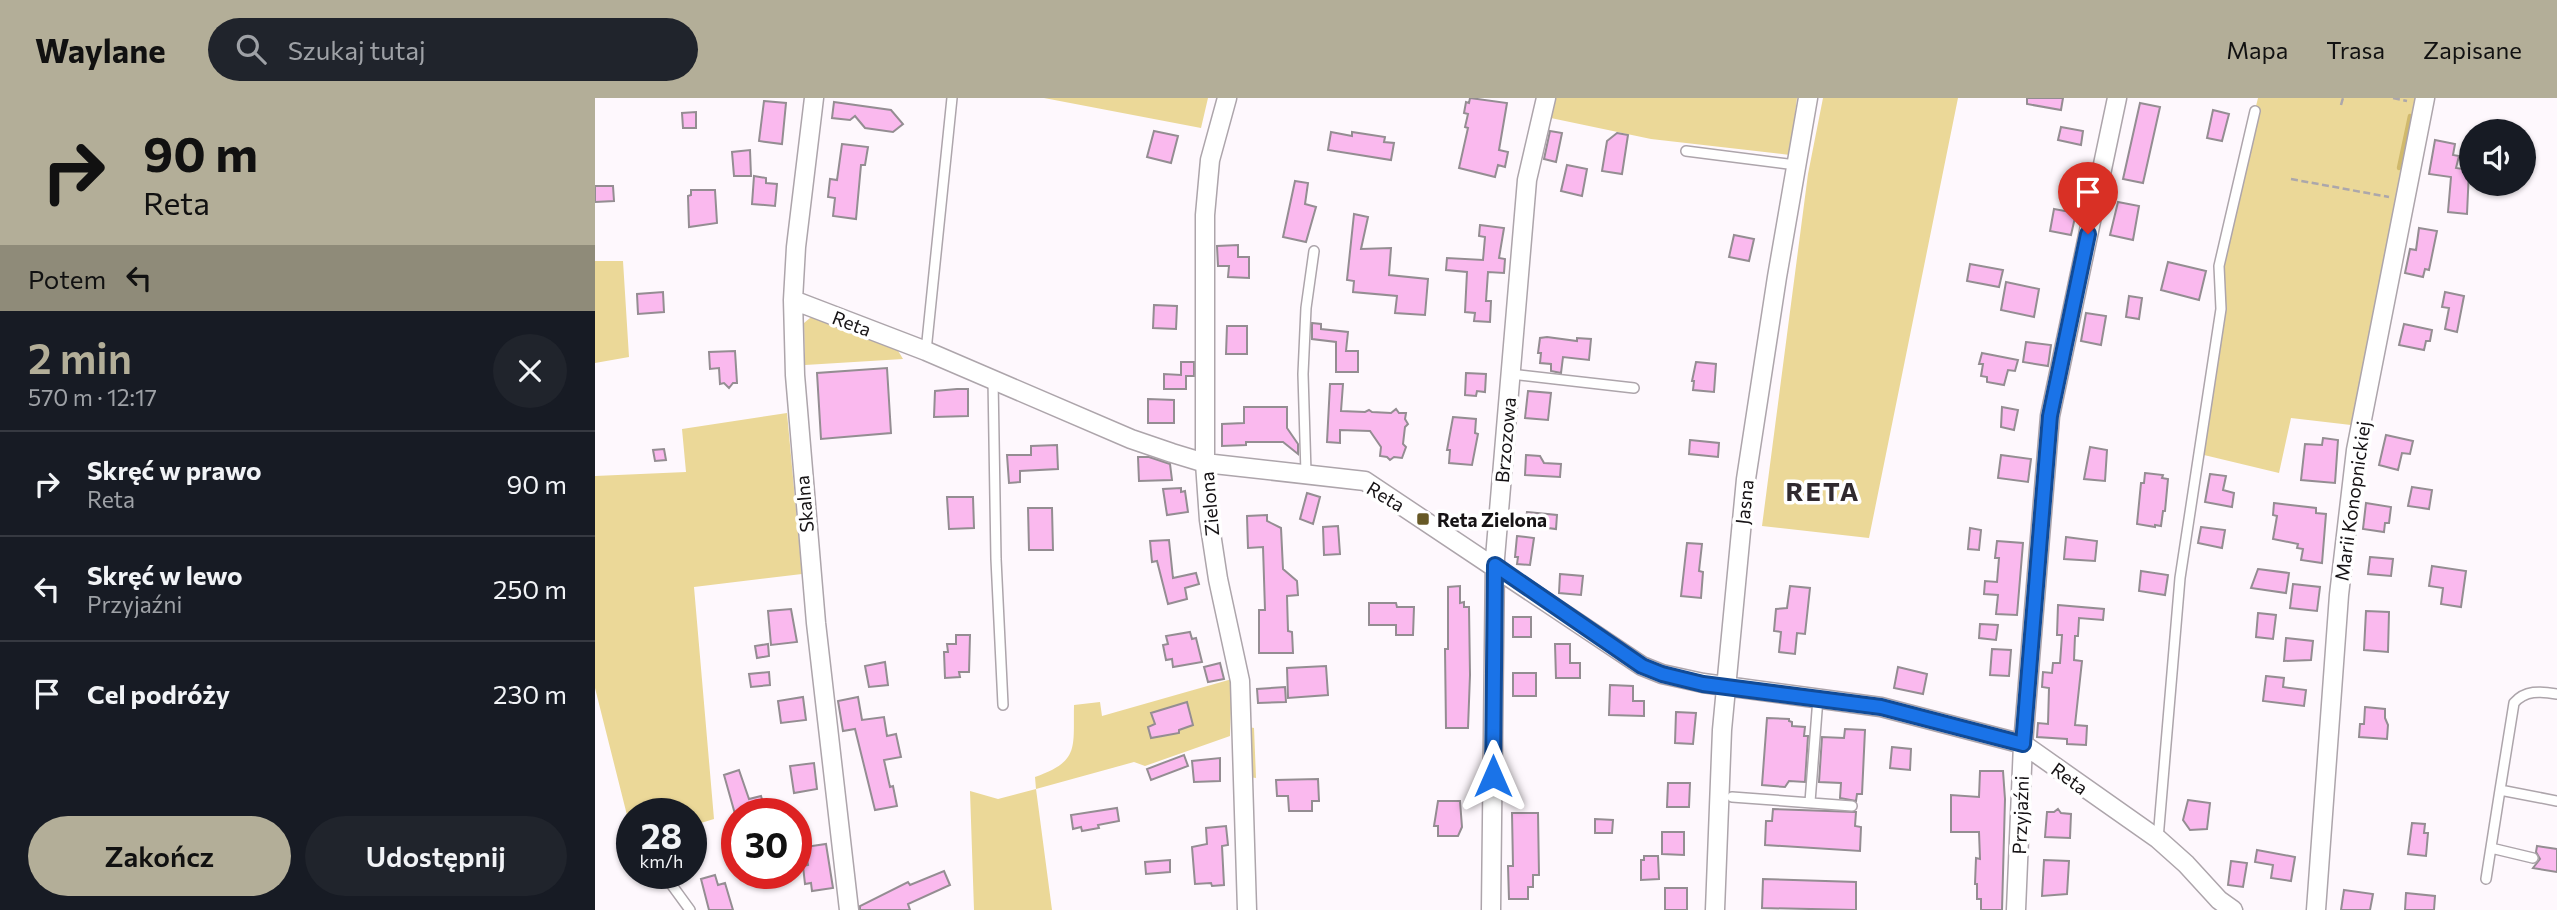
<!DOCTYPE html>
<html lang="pl">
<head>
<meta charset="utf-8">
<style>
  body { margin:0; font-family:Commissioner,sans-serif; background:#20242c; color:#f1f3f6; height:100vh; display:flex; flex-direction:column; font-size:26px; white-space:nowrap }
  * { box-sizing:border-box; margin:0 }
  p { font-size:23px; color:#9ea1a6 }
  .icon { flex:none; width:38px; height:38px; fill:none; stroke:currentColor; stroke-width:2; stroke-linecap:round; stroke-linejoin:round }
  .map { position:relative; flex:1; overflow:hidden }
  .panel { display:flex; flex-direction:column; background:#171b24; width:595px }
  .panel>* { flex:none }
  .hud { background:#b3ae98; color:#111; overflow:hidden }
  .buttons { position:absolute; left:1864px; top:21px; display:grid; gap:14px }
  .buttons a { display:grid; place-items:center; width:77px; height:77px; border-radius:50%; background:#171b24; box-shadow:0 2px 5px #0004; font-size:35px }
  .speed { position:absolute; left:21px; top:700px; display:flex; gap:14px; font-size:35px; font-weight:700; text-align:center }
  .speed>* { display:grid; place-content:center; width:91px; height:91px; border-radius:50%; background:#171b24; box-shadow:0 2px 5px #0004; line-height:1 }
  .speed small { font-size:18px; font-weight:400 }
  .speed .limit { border:10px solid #d22; background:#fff; color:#111 }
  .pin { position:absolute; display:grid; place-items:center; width:60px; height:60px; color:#fff; margin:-72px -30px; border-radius:50% 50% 50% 0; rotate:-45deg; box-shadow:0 0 7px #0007 }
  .pin .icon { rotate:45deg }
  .me { position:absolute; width:77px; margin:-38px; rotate:0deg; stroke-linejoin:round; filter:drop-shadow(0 0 5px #0008) }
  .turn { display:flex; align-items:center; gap:24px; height:147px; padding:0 28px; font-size:32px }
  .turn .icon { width:91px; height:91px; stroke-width:2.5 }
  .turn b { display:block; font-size:49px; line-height:60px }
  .then { display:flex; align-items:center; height:66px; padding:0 28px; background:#0003; gap:14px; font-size:26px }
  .round { display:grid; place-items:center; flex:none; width:74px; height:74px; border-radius:37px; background:#20242c }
  .headline { display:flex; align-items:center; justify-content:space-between; height:119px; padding:0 28px }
  h1 { font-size:42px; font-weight:600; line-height:52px; color:#b3ae98 }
  .action { display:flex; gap:14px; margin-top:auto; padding:14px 28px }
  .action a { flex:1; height:80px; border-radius:42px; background:#b3ae98; color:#111; font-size:28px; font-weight:600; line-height:80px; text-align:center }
  .action a+a { background:#20242c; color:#f1f3f6 }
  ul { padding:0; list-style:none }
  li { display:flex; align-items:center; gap:21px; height:105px; padding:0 28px; border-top:2px solid #363941 }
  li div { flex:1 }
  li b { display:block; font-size:26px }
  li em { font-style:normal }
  header { display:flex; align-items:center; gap:42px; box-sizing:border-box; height:98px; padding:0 35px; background:#b3ae98; color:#111 }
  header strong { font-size:33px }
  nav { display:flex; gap:38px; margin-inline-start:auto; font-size:24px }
  .search { width:490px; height:63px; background:#20242c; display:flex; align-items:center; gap:18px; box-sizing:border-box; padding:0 24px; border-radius:38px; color:#9ea1a6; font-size:26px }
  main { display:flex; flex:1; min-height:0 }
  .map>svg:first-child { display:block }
  .green { fill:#ebd898 }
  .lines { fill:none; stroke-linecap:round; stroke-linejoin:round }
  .stream { stroke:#d0b96c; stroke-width:4.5 }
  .building { fill:#fab9ee; stroke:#948d92; stroke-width:2 }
  .lane-casing { stroke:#ada5ab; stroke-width:12 }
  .street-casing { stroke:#ada5ab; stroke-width:21 }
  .path { stroke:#aca7ab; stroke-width:2.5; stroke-dasharray:7 3.5; stroke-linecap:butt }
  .lane { stroke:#fff; stroke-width:9 }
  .street { stroke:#fff; stroke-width:18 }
  .route-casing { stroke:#114b97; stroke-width:18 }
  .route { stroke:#1a73e8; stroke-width:12 }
  .poi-dot { fill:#675926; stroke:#fff; stroke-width:2.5 }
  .labels { text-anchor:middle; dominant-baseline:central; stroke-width:7; stroke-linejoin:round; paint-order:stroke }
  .street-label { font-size:19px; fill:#161315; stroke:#fff }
  .poi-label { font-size:19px; font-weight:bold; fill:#161315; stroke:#fff; text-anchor:start }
  .district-label { font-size:26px; font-weight:bold; letter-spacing:2px; fill:#302a2f; stroke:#fff }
</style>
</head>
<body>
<header>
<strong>Waylane</strong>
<div class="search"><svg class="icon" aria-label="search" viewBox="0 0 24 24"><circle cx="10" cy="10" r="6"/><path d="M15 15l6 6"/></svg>Szukaj tutaj</div>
<nav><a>Mapa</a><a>Trasa</a><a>Zapisane</a></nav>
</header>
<main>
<section class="panel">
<div class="hud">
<div class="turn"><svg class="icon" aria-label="right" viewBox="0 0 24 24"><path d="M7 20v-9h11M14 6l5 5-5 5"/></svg><div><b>90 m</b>Reta</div></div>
<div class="then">Potem<svg class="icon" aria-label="left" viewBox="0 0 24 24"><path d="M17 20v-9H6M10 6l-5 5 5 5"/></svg></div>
</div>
<div class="headline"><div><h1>2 min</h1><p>570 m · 12:17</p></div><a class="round"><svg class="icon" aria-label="close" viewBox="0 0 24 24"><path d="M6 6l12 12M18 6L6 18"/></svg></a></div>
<ul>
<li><svg class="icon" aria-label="right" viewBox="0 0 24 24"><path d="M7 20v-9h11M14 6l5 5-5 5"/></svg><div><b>Skręć w prawo</b><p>Reta</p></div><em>90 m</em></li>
<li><svg class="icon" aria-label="left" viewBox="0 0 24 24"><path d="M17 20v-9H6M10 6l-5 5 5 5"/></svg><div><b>Skręć w lewo</b><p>Przyjaźni</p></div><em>250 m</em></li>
<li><svg class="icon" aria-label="arrive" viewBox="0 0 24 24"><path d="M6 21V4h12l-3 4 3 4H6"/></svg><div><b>Cel podróży</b></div><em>230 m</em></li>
</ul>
<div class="action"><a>Zakończ</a><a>Udostępnij</a></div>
</section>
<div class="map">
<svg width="1962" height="812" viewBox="0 0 1962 812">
  <rect width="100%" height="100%" fill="#fef8fd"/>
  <path class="green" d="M449,0H613L606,30Z
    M956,0H1202L1195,57L1056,41L951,19Z
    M1228,0H1363L1274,440L1167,428L1213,76Z
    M1663,0H1830L1756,327L1696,320L1684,375L1609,357L1630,220L1629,158L1634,116Z
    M0,163H28L34,259L0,265Z
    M215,220H226L302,251L308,261L210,267L209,225Z
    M192,315L207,476L99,489L119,721L96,728V716H37V737L0,590V378L91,374L87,331Z
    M637,581L635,638L550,668L539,664L441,691L457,812H379L375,693L403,701L441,691L440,679C485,663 478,650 479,607L505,604L507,618Z
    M654,629L659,630L661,680L654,679Z"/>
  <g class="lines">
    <path class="stream" d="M1804,70L1815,18"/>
  </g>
  <path class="building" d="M875,0L912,5L904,52L913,54L910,69L903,67L900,79L864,70L873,30L870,29L873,16L869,15L871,4L874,5Z
    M1432,0H1468L1466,12L1432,6Z
    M169,3L191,5L187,46L164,43Z
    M239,4L296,12L308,26L298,34L270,30L260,18L255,22L237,20Z
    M1545,5L1565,9L1548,85L1528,81Z
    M1618,12L1634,16L1627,43L1612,40Z
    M101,14V30H88L87,15Z
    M1466,29L1488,33L1486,47L1463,42Z
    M559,33L583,38L576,65L552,59Z
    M955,33L967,35L961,64L949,61Z
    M736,34L757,38V34L790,39L789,44L799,45L796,62L733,52Z
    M1022,35L1033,37L1027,76L1007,73L1012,43Z
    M1840,42L1860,46L1858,57L1864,58L1861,70L1874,72L1872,116L1853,114L1856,79L1834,76Z
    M247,46L273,49L270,67H266L261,121L238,118L240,100L233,99L235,81L242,82Z
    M155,52L156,78H139L137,54Z
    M972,67L992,71L987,98L966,93Z
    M159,78L171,80V85L182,86L180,108L157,106Z
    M700,83L713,85L710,106L721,109L711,144L688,139Z
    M0,88H18L19,103L0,104Z
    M96,92H120L122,125L94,129L93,98L96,97Z
    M1523,104L1544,108L1538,142L1515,137Z
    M1459,111L1481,115L1476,137L1455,133Z
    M759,116L773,119L766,151L796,150L794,177L833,181L830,217L800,215L802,198L758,194L759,183L752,182Z
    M885,127L909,130L904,160L910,161L909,175L893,174L891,203H896L895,224L879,223L880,215L870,214L872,174L851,172L852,160L888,162L890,139L884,138Z
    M1824,130L1842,133L1834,172L1830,171L1828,179L1810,175L1815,151L1821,152Z
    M1139,137L1159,141L1154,163L1134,159Z
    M643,147V159H654V180L633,179L634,168H623L622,148Z
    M1573,164L1611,173L1604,202L1566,192Z
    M1375,166L1408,172L1404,189L1372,183Z
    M1411,184L1444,191L1439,219L1406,212Z
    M68,194L69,214L43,216L42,196Z
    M1850,194L1869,198L1862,234L1850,231L1854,210L1847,209Z
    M1534,198L1547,200L1544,221L1531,219Z
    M559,207L582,208L581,231L558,230Z
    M1491,215L1511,218L1506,247L1486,243Z
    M717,225L726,226V231L753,234L751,253H763V274H741V244L717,241Z
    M1809,226L1837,232L1835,243H1831L1829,252L1804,247Z
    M632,228H652V256H631Z
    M952,239L982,243V240L996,241L994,262L968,259L966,275L956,273V266L945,265L946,255H943L945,240Z
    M1431,244L1456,247L1453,268L1428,264Z
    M140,253L142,285H138L134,290L129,285L125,286L124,270L115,271L114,254Z
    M1387,255L1423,262L1420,273L1413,272L1409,287L1392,284V279L1386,278L1388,266H1384Z
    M586,264H599V278H591V291H569V276L586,277Z
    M1101,264L1121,266L1119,294L1098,292L1099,283H1097Z
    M292,270L296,335L226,341L222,275Z
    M871,275L891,276L890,294L882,293L881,298L870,297Z
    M735,286H748L746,313L770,314L774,312L777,314L796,315L801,311L804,315H811L810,321L813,326L810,329L808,346L811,349L807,360L799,359L795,362L792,359L785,358L786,349L775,333L745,332V345L732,344Z
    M362,291H373V318L339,319L340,293Z
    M933,293L956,295L953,322L930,320Z
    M553,301L579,302V325H553Z
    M649,309H692V330L703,346V356L688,344H651V347L627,348V326L649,325Z
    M1407,309L1423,312L1419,332L1406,329Z
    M858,319L881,321L880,335L883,336L877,367L854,365L855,352H852Z
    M1791,337L1818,343L1815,356L1807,355L1803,372L1784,367Z
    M1728,340L1743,342L1740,385L1706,382L1710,346L1727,347Z
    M1095,342L1124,345L1123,359L1094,356Z
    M462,347L463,371L425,373V384L414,385L412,357H436V348Z
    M1495,349L1512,352L1510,383L1489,381Z
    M69,351L71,362L60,363L58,352Z
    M931,357L945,358L949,365L966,366L965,379L930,377Z
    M1406,357L1436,361L1433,384L1403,380Z
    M543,359H554L575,366L577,382L544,383Z
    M1550,375L1568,377L1567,380L1573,381L1570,413H1568L1566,428L1560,427V429L1542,426L1546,385H1549Z
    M1615,376L1631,378L1628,392L1639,395L1637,409L1610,404Z
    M1817,389L1837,392L1834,411L1813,408Z
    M586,390V394L590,393L593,414L572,417L568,391Z
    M712,395L725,399L718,426L705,421Z
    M352,399H378L379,430L354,431Z
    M1679,405L1721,410V415L1731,416L1727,465L1706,462L1708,451L1702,450L1703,446L1678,441L1682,418L1678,417Z
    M1771,405L1796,409L1794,425H1790L1789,434L1768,431Z
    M433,410H457L458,452H434Z
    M932,414L962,417L961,431L930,427Z
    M672,417V423L686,430L688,471L702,483L703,497L692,498L693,533L697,534L698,555H664V512H670L668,449L653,450L652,418Z
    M743,428L745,456L729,457L728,429Z
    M1606,429L1630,432L1627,450L1603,445Z
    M1375,430L1386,432L1384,452L1373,451Z
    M922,438L939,440L935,467L922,466L923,459H920Z
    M1471,439L1502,443L1500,463L1469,461Z
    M574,442L578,480L601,475L604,486L590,490L592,501L573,506L562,463L557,464L555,443Z
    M1402,443L1428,445L1422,517L1401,516L1403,497L1389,496L1390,483L1402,484L1404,460H1400Z
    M1092,445L1107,446L1104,473L1108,474L1106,500L1086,498Z
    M1775,459L1798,461L1796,478L1773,476Z
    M1837,468L1871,473L1866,509L1846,506L1848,490L1834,488Z
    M1663,471L1694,475L1691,495L1656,490Z
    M1546,473L1573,477L1570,497L1544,493Z
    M965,476L988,478L986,497L964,495Z
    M1698,486L1725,489L1722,513L1695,510Z
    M865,488V505L869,504V509H874L875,577L873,630H851L850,551H853V489Z
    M1195,488L1215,490L1210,536L1202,535L1200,556L1184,554L1186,534L1179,533L1181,511L1192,510Z
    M774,505H801L802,509H819L818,537H801V527H774Z
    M1463,507L1509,511L1508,522L1484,520L1483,538H1480L1479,562L1487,563L1480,627L1492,628L1491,647L1472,646V641L1442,639L1443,625L1453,626L1454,590L1447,589L1448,574L1457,575L1458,565H1465L1467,537H1462Z
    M196,511L202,544L176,547L173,513Z
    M1771,513L1794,514L1793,554L1769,552Z
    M1663,515L1681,517L1678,541L1661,539Z
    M918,519H936V539H918Z
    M1385,526L1403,527L1401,542L1384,540Z
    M595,534L597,541L601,540L607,564L578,569L577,561L571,562L568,547L573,546L571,538Z
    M361,537H375L374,574H364L365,579L350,580L349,554H353L352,546H361Z
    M1691,540L1718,543L1716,562L1689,563Z
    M173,546L174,558L162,560L160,548Z
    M960,546H975V565H985V580H961Z
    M1397,551L1416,552L1414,578L1395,577Z
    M290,564L293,587L274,589L270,568Z
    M625,565L629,581L613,584L609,569Z
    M731,568L733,597L693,600L692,570Z
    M1303,569L1332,576L1328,596L1299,590Z
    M174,574L175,587L156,589L154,576Z
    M918,575H941V598H918Z
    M1671,578L1689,580L1688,589L1711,592L1709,608L1668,603Z
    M1015,587L1038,588V603H1049V618L1014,617Z
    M690,589L691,604L663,605L662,591Z
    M208,599L211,622L186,625L183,603Z
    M263,599L267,622L289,619L292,638L301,636L306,659L289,662L295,689L298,688L302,708L280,712L260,631L248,633L243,603Z
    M592,604L598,627L584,632V635L556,640L553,629L560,626L556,615Z
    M1770,609L1790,611V620L1793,627L1792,641L1764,639L1765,626H1769Z
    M1081,614L1101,615L1098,646L1080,645Z
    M1172,620L1194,621V623L1197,624V628L1210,629L1209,638H1213L1210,684L1194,683L1190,689L1167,687Z
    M1250,631L1270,632L1267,696H1262L1261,703L1245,700L1246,685L1224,684L1227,639L1249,640Z
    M1297,649L1316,651L1315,672L1295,670Z
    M589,657L593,668L556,682L552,671Z
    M625,660V683L599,684L597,663Z
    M219,665L222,691L199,695L195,668Z
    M144,672L154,701L166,698L170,712L155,716H140L129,677Z
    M1385,673H1408L1410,701L1407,812H1386V801H1382V786H1380L1381,760L1385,761L1384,734H1356V697L1384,699Z
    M723,681L724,703H717V713H694L693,698H682L681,682Z
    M1073,685H1095L1094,709H1072Z
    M1593,702L1615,705L1612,731L1595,732L1588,722Z
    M843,703H865L867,729L863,738H843V728H839Z
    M522,710L524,723L503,727L504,730L487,733L486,729L478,731L476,717Z
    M1178,711L1261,714L1260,728L1266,729L1265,753L1170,747L1171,723H1177Z
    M1463,711L1466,715L1476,716L1475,740L1450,739L1452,714H1459Z
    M917,715H943L944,777H938V789H933V801H914L913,768H918Z
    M1000,721L1018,722L1017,735H1000Z
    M1817,725L1830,726L1829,735H1833L1831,758L1813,756Z
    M631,728L633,747L627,748L629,787L617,788L616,785L600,786L597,749L612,746L611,730Z
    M1067,734H1089V757L1067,756Z
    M231,746L238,790L217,793L216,785L210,786L208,768L213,767L210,749Z
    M1942,748L1962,751V774L1938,770L1945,761L1941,754Z
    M1662,752L1700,759L1696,783L1676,780L1678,767L1660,764Z
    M1049,758H1063L1064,781L1046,782V762H1049Z
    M575,762V774L551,776L550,764Z
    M1449,762L1474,763L1472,796L1447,798Z
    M1636,763L1652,765L1648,789L1633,787Z
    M349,773L355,787L313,806L315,812H265V808L313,784L315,787Z
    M120,777L123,787L130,785L138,812H114L106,781Z
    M1168,781L1261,784V812L1167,810Z
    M1070,790H1092V812H1070Z
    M1749,792L1778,796L1775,812H1746Z
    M1811,795L1840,798L1839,812H1810Z"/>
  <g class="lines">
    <defs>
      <path id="lane" d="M1091,53L1201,67
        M331,253L357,0
        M916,276L1039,290
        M398,281L401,461L408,607
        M711,375L708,276L711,210L719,153
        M1962,596C1945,593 1930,592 1919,605L1905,692L1962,703
        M1137,699L1257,708
        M1215,704L1223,600
        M1563,741L1585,480L1626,211L1624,168L1660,13
        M1896,750L1938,760
        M68,775L95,812
        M1891,781L1905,692"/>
      <path id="street" d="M219,0L201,149L198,202L200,277L221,525L254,812
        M632,0L615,62L610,117V365L614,422L623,481L645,583L652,812
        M198,202L331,253L536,341L577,355L610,365L770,383L1047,568L1067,576L1108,585L1286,609L1428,646L1563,741L1591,766L1624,802L1638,812
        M896,812L900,460L932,82L951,0
        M1120,812L1127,632L1151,381L1182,179L1213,0
        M1421,812L1428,646L1455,318L1522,0
        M1721,812L1744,497L1761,352L1830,0"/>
    </defs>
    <use href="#lane" class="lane-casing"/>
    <use href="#street" class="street-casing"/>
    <path class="path" d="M1798,0L1812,3
      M1746,7L1748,0
      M1696,81L1794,99"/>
    <use href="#lane" class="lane"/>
    <use href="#street" class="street"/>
  </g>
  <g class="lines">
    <defs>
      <path id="route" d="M898,678L900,467L1047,568L1067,576L1108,586L1286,609L1428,646L1455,318L1493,136"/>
    </defs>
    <use href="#route" class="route-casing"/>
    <use href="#route" class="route"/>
  </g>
  <rect class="poi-dot" x="821" y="414" width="14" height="14" rx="3.5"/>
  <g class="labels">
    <g class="street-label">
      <text transform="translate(257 225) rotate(21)">Reta</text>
      <text transform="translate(910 342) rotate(-85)">Brzozowa</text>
      <text transform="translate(791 398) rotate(31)">Reta</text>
      <text transform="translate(1757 403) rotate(-82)">Marii Konopnickiej</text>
      <text transform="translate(1149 404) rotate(-84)">Jasna</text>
      <text transform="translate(209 406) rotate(-95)">Skalna</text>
      <text transform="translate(614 406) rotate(-95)">Zielona</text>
      <text transform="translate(1475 680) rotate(36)">Reta</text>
      <text transform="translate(1425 717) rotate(-88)">Przyjaźni</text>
    </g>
    <g class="poi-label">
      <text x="842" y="421">Reta Zielona</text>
    </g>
    <g class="district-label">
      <text x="1228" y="392">RETA</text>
    </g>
  </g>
</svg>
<div class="buttons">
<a><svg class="icon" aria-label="sound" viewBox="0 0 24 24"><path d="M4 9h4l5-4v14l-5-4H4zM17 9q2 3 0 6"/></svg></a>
</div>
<div class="speed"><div>28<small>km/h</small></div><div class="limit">30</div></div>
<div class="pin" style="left:1493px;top:136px;background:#d93025"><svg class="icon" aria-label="arrive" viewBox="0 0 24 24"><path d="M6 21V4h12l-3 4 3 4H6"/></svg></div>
<svg class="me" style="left:898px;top:678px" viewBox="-20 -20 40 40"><path d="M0-17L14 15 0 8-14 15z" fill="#1a73e8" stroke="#fff" stroke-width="4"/></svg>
</div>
</main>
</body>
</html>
